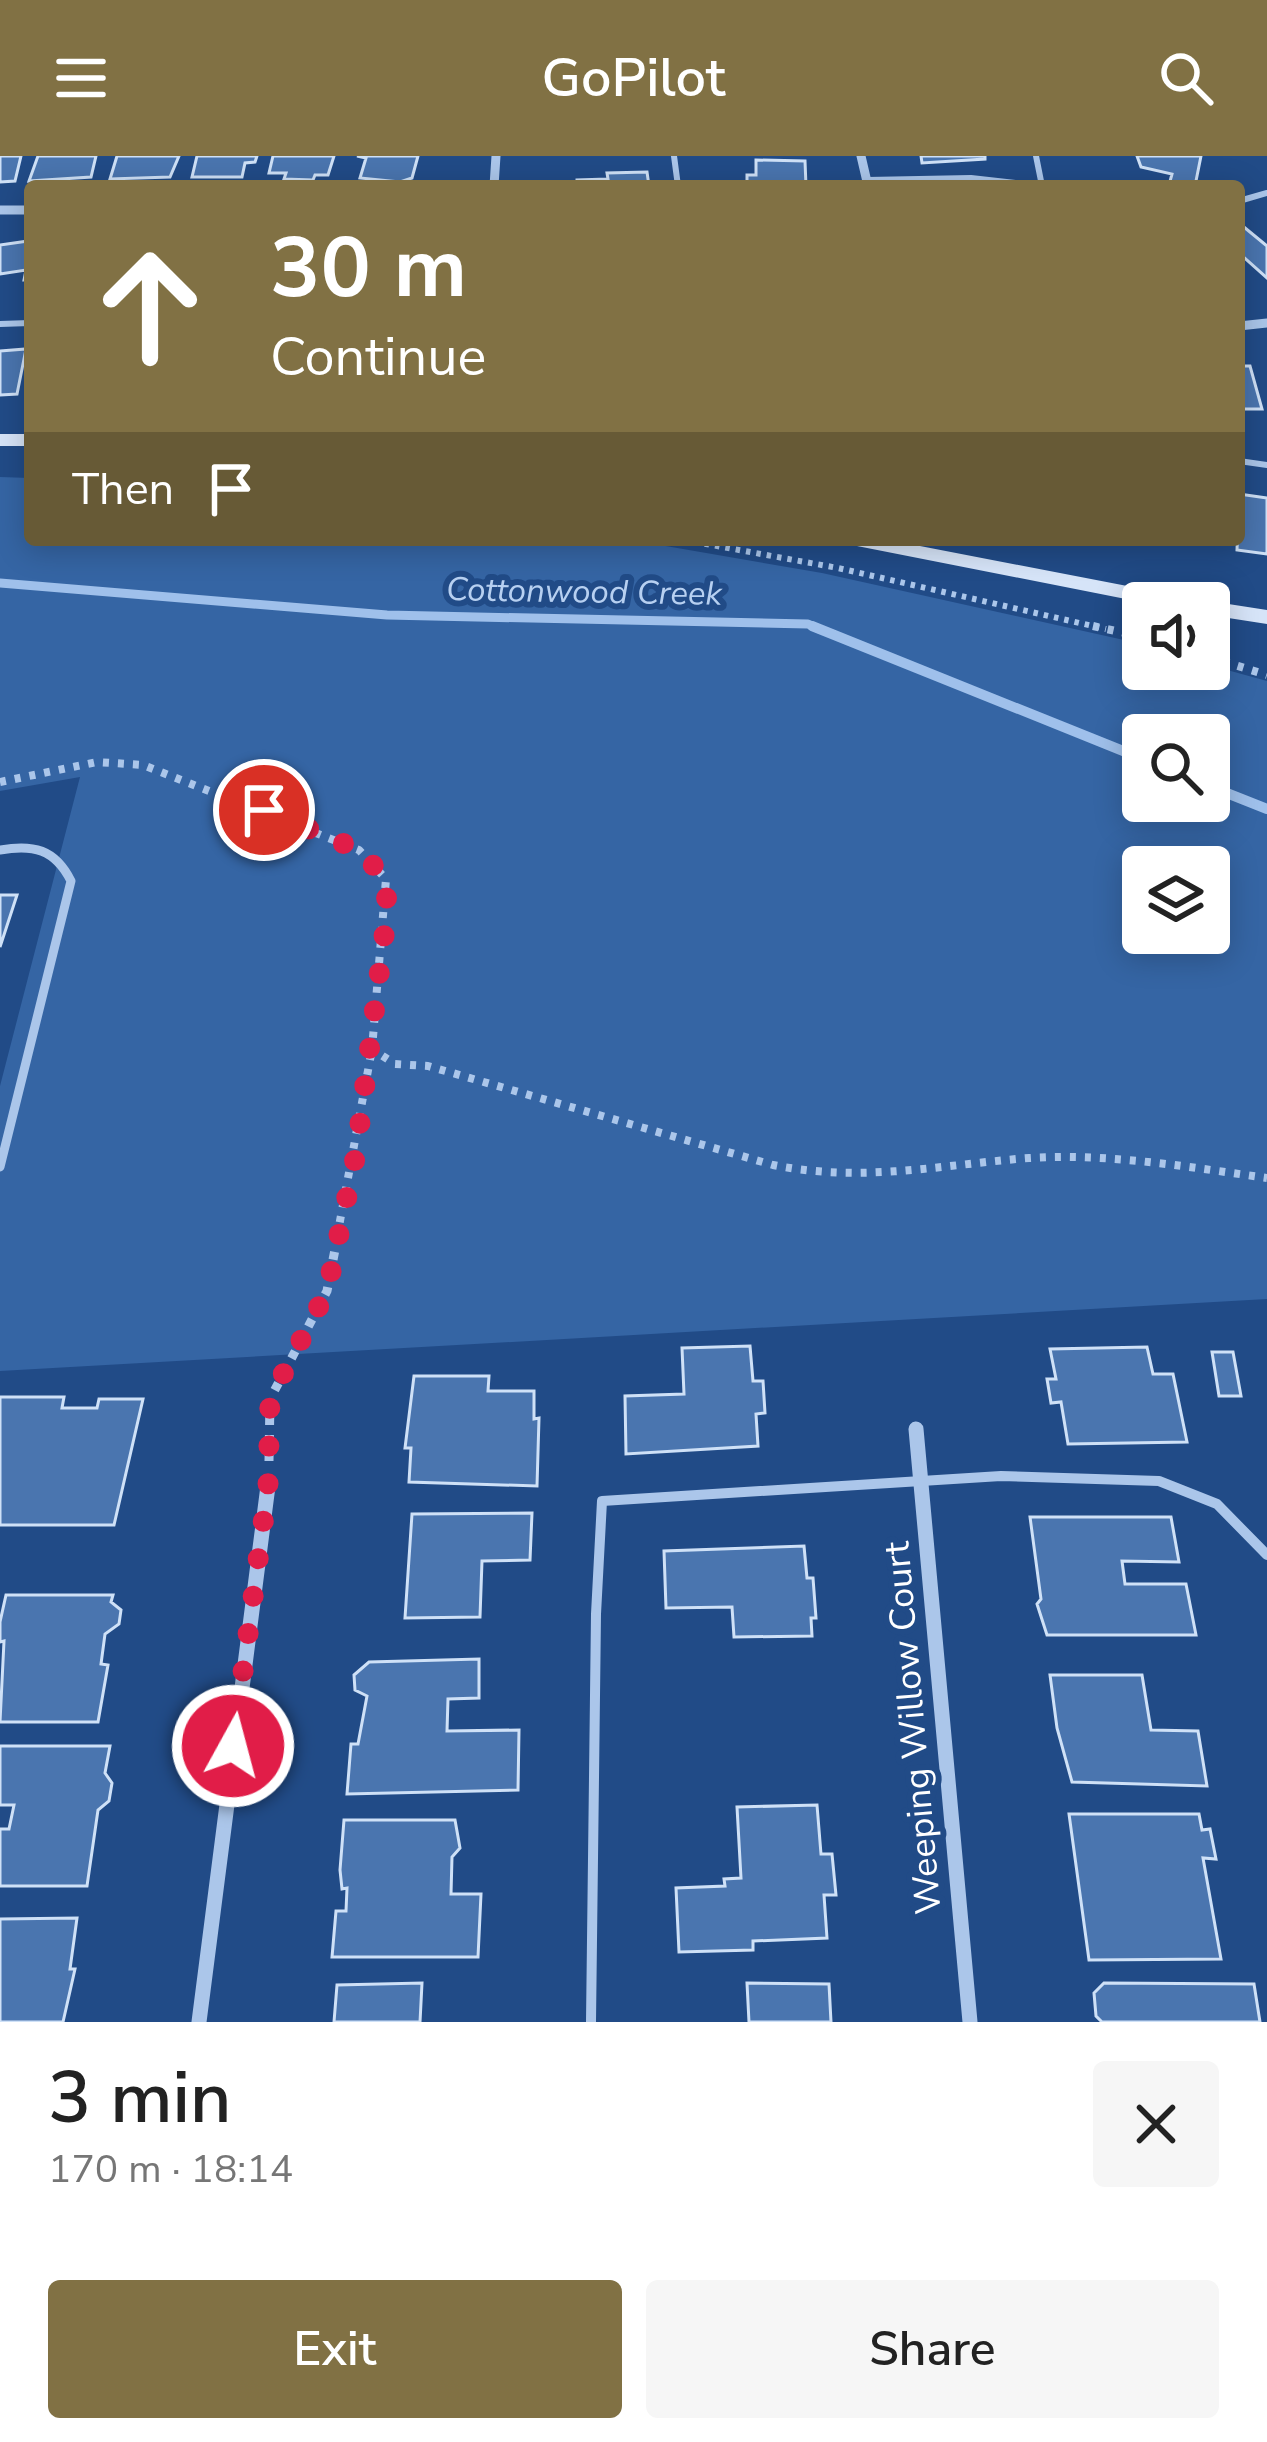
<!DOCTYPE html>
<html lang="en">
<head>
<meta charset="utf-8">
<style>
  body { margin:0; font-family:"Nunito Sans",sans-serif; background:#f6f6f6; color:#222; height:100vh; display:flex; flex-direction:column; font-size:45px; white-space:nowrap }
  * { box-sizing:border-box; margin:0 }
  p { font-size:39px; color:#767676 }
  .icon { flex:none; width:66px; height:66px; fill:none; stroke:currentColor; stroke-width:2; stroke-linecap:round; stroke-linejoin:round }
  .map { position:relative; height:1866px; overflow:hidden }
  .sheet { display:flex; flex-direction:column; background:#fff; flex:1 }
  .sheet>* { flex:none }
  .hud { position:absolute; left:24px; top:24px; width:1221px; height:366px; border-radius:12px; box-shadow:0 6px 30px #0003; background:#817144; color:#fff; overflow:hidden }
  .fabs { position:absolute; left:1122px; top:426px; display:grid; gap:24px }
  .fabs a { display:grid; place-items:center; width:108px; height:108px; border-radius:12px; background:#fff; box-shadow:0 6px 30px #0003; font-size:60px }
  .pin { position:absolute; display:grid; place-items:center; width:102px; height:102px; color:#fff; margin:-51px; border:6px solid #fff; border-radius:50%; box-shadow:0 3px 12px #0007 }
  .me { position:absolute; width:132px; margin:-66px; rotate:7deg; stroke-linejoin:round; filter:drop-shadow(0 0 9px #0008) }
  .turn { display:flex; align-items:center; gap:42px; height:252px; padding:0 48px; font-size:54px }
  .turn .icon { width:156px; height:156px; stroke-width:2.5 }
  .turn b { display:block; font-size:84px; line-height:102px }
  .then { display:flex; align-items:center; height:114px; padding:0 48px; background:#0003; gap:24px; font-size:45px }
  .round { display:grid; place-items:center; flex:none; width:126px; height:126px; border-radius:12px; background:#f6f6f6 }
  .head { display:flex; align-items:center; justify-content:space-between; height:204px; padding:0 48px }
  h1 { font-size:72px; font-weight:600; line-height:90px }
  .cta { display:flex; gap:24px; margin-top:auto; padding:24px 48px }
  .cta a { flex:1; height:138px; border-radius:12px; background:#817144; color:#fff; font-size:48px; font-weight:600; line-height:138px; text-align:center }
  .cta a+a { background:#f6f6f6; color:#222 }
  header { display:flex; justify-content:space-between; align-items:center; height:156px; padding:0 48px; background:#817144; color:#fff; font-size:54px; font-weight:600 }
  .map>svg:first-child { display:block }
  .green { fill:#3565a4; fill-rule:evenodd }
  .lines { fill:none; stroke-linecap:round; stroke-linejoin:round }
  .stream-far1 { stroke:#9fc0eb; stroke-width:9 }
  .stream { stroke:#9fc0eb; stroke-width:10 }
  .building { fill:#4a75af; stroke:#cfe1f7; stroke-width:3 }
  .path-far2 { stroke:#abc6ea; stroke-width:6; stroke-dasharray:4.5 6; stroke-linecap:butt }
  .path-far1 { stroke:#abc6ea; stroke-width:8; stroke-dasharray:6 9; stroke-linecap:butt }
  .path { stroke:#abc6ea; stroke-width:9; stroke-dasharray:8 10; stroke-linecap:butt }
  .lane-far2 { stroke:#abc6ea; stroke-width:6 }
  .lane-far1 { stroke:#abc6ea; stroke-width:9 }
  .lane { stroke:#abc6ea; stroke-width:10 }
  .street-far1 { stroke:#abc6ea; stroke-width:9 }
  .street { stroke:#abc6ea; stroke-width:15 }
  .secondary { fill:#d6e4f8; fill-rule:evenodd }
  .route { stroke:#e11d48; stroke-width:21; stroke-dasharray:0 37.8 }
  .labels { text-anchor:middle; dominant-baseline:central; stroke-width:12; stroke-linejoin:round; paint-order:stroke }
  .water-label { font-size:33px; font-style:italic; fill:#b7d0f1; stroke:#214b87 }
  .near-street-label { font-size:36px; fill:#fff; stroke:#214b87 }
</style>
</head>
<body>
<header><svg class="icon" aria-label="menu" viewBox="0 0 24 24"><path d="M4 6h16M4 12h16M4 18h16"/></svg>GoPilot<svg class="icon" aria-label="search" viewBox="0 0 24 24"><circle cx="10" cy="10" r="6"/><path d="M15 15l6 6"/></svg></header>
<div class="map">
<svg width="1267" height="1866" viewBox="0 0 1267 1866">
  <rect width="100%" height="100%" fill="#214b87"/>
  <path class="green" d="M0,321L30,322V384H631L822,417L1124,484L1143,489V513H1209V509L1267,525V1143L0,1215V930L80,621L0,635ZM1143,579H1209V645H1143ZM1143,711H1209V777H1143Z"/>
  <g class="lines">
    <path class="stream-far1" d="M0,427L387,459L808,468L819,473"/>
    <path class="stream" d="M812,470L1143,603
      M1209,630L1267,653"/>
  </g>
  <path class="building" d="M0,0H21L15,25L0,26Z
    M38,0H96L91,21L29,25Z
    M117,0H179L170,21L110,23Z
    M197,0H257L255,6L245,7L242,21H192Z
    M273,0H334L328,19H315L313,24L284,23L286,17H269Z
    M418,0L412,22L400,26L360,22L366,2L357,0Z
    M921,0H985V3L922,7Z
    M1137,0H1201L1195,30L1169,29L1172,18L1141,11Z
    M756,4L805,5L806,30H747V19H756Z
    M647,16L649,30H577V24L608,23L607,17Z
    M1239,67L1267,90V122L1239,97Z
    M28,85L30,124H24L26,114L0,118V89Z
    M26,193L17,238L0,239V195Z
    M1239,210H1250L1262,253H1239Z
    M1239,338L1267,342V398L1237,394Z
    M0,739H17L0,791Z
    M750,1190L753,1225H763L765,1257L756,1258L758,1290L626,1298L625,1240L684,1238L682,1192Z
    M1147,1191L1153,1218H1173L1187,1286L1068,1288L1061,1246L1051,1247L1047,1223H1056L1050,1193Z
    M1212,1196H1233L1241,1240H1219Z
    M414,1220H489L488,1235H534V1263L539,1262L537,1330L409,1326L411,1292H405Z
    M0,1241H64L62,1252H97L99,1243H143L114,1369H0Z
    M532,1357L530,1404L482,1405L480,1461L405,1462L412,1358Z
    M1030,1361H1171L1179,1406L1122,1405L1125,1428H1186L1196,1479H1047L1037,1448L1041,1443Z
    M804,1390L807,1422H813L816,1462H811L812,1480L734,1481L732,1451L666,1452L664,1395Z
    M6,1439H113L111,1446L121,1454L119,1468L105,1478L101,1508L108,1509L98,1566H0L4,1485L0,1486V1466Z
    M479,1503V1542L448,1543L447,1575L519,1574L518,1634L347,1638L351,1588H358L367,1540L355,1534L354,1519L369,1506Z
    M1050,1519H1142L1151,1574L1198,1575L1207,1630L1072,1626L1057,1572Z
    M0,1590H110L105,1617L112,1627L109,1645L98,1654L87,1730H0V1673H9L14,1649H0Z
    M817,1649L821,1698H832L836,1739H824L827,1782L753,1785V1794L679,1796L676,1732L725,1730L724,1723L741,1722L737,1651Z
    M1069,1658H1199L1202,1674L1210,1673L1216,1703L1203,1702L1221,1803L1089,1804Z
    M344,1664H455L460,1692L452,1701L451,1738H481L478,1801H332L336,1755H346L347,1732L342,1733L340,1714Z
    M77,1762L70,1813H75L63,1866H0V1763Z
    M422,1827L420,1866H334L337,1829Z
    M747,1827L829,1828L831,1866H749Z
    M1104,1827L1254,1828L1260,1866H1102L1096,1860L1094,1837Z"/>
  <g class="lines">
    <path class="path-far2" d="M684,384L838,412L1106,473"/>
    <path class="path-far1" d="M1093,470L1143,481
      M1209,501L1267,519
      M0,626L97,606L143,609L359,694L386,723L372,893L395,908L428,910L773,1009C864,1027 938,1009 1029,1002C1108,997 1189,1011 1267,1022
      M337,1081L372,893"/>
    <path class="path" d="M269,1305L270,1243L327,1135L338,1078"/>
    <path class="lane-far2" d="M674,0L678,30
      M1036,0L1042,30
      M867,24L971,22L1042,30
      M1239,45L1267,37
      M0,168L30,167
      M1239,305L1267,309"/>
    <path class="lane-far1" d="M0,694C33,688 55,693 71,725L0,1011"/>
    <path class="lane" d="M591,1866L596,1458L602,1345L1001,1320L1159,1325L1217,1348L1267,1399"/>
    <path class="street-far1" d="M861,0L868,30
      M494,30L496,0
      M0,54H30
      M1239,170L1267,167"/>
    <path class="street" d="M916,1273L970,1866
      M199,1866L268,1330"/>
    <path class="secondary" d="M0,278H30V290H0Z
      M848,384H889L1179,440L1189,447H1146L857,390Z
      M1209,445L1267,454V468L1209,459V447H1203Z"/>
  </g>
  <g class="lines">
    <path class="route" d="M233,1590L268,1330L270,1243L327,1135L356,998L387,757L386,723L359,694L264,654"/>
  </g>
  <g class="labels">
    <g class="water-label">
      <text transform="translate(584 436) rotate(1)">Cottonwood Creek</text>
    </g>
    <g class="near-street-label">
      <text transform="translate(913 1572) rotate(-95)">Weeping Willow Court</text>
    </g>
  </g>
</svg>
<div class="fabs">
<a><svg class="icon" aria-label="sound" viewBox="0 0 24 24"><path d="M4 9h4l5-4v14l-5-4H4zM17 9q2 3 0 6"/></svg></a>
<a><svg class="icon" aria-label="search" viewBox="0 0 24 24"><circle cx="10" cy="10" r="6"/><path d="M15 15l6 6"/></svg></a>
<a><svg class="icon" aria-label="layers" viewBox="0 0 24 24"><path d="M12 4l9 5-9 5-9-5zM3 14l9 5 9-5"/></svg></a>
</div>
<div class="pin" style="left:264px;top:654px;background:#d93025"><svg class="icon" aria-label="arrive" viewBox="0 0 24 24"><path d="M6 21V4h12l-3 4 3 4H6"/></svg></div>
<svg class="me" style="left:233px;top:1590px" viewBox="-20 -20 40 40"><circle r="17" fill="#e11d48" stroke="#fff" stroke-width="3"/><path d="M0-11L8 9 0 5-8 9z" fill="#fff"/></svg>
<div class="hud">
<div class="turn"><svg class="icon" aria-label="ahead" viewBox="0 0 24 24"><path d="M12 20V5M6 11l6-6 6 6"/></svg><div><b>30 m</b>Continue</div></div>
<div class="then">Then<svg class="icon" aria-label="arrive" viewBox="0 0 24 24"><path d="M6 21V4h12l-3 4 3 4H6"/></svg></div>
</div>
</div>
<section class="sheet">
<div class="head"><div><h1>3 min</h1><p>170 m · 18:14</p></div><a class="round"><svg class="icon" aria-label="close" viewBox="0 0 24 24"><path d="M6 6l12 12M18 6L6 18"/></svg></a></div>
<div class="cta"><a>Exit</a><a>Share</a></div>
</section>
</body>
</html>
